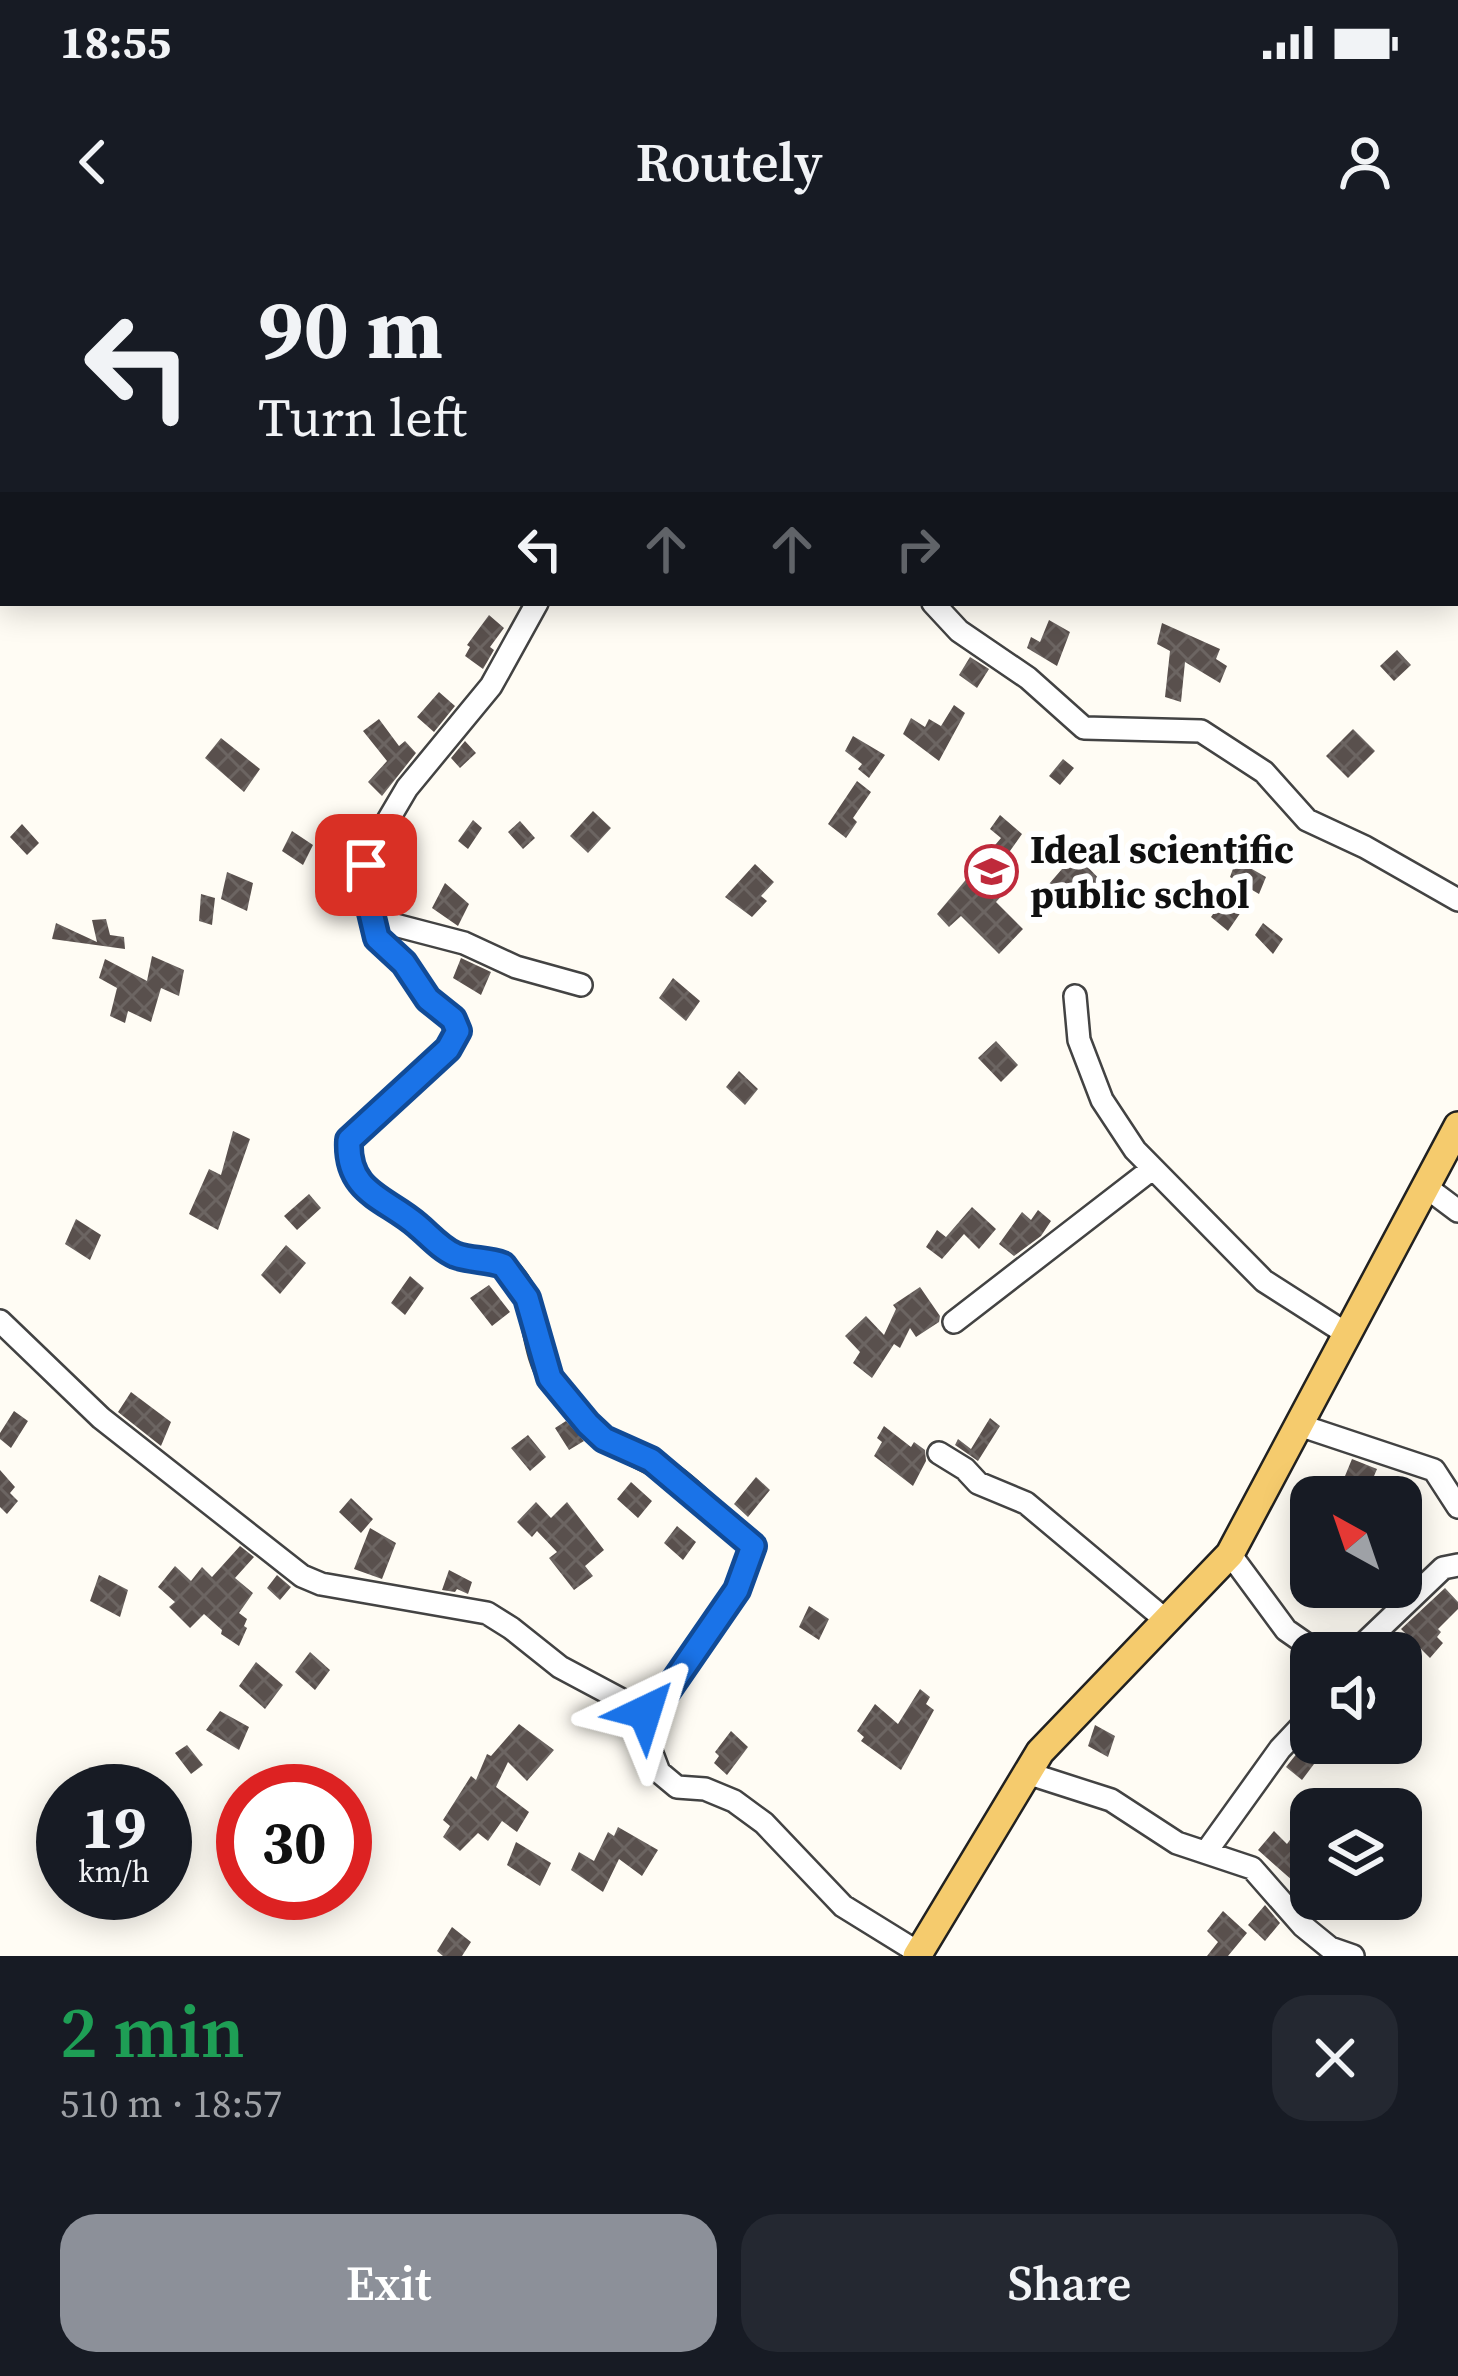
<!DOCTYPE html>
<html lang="en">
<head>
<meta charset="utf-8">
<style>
  body { margin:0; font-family:"Source Serif 4",serif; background:#242831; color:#f1f3f6; height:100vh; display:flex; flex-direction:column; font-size:45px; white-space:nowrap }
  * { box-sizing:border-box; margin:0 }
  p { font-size:39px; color:#9ea1a6 }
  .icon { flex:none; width:66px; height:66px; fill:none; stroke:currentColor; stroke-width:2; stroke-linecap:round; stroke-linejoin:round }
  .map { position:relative; height:1716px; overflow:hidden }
  .sheet { display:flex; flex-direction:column; background:#171b24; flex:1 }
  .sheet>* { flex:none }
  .top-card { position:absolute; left:0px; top:0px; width:1458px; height:366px; box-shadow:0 6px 30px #0003; background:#171b24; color:#f1f3f6; overflow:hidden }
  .needle { width:78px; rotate:320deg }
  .tools { position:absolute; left:1290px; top:1236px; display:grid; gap:24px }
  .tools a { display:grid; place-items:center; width:132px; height:132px; border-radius:24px; background:#171b24; box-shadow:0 6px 30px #0003; font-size:60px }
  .speed { position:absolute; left:36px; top:1524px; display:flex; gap:24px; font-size:60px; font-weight:700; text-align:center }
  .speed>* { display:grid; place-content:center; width:156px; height:156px; border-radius:50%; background:#171b24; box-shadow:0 6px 30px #0003; line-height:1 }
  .speed small { font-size:30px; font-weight:400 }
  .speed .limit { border:18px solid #d22; background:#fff; color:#111 }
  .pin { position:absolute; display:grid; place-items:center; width:102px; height:102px; color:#fff; margin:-51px; border-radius:24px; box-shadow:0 6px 18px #0006 }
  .me { position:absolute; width:132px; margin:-66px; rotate:41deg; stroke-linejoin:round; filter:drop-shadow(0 0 9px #0008) }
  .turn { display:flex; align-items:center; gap:42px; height:252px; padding:0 60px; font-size:54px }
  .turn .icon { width:156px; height:156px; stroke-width:2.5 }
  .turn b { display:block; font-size:84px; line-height:102px }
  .lanes { display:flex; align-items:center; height:114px; padding:0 60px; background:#0003; justify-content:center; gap:60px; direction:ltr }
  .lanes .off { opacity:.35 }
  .round { display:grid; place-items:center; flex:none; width:126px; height:126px; border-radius:36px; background:#242831 }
  .summary { display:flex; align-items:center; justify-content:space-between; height:204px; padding:0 60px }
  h1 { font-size:72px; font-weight:600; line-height:90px; color:#1e9e55 }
  .button { display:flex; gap:24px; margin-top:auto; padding:24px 60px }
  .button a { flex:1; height:138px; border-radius:36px; background:#8c9099; color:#fff; font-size:48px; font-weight:600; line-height:138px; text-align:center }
  .button a+a { background:#242831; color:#f1f3f6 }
  .status { display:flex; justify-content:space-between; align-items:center; height:84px; padding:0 60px; background:#171b24; direction:ltr }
  .status svg { height:33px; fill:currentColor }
  header { display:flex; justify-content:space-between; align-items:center; height:156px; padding:0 60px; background:#171b24; font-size:54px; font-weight:600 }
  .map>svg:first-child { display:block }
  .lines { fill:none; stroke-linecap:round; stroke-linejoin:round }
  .stream { stroke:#419dcb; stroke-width:4.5 }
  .building { fill:url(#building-cross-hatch) }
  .minor-casing { stroke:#434343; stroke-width:26 }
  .major-casing { stroke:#212121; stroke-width:32 }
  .minor { stroke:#fff; stroke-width:21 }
  .major { stroke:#f5cb6d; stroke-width:27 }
  .route-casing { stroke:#114b97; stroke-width:30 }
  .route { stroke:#1a73e8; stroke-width:21 }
  .labels { text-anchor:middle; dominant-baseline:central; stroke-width:12; stroke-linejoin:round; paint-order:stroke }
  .poi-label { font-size:39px; font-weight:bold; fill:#101010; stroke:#fff; text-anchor:start }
</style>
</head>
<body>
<div class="status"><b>18:55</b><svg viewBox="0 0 49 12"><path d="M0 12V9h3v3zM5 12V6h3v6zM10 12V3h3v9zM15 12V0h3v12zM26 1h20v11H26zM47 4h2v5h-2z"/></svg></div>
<header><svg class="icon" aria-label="back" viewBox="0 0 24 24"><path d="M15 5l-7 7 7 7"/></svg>Routely<svg class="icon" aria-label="person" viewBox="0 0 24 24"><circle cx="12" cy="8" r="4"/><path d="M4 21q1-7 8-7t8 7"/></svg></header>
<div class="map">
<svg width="1458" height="1716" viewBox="0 0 1458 1716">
  <defs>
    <pattern id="building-cross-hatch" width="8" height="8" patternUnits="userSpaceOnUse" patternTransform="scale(3)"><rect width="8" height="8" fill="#59504d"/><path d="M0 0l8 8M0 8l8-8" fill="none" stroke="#6c6562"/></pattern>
  </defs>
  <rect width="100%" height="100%" fill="#fffcf4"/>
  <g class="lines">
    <path class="stream" d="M796,0L800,3
      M667,3L670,0
      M1455,216L1458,217
      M0,339L3,338"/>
  </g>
  <path class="building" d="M489,375L504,388L490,407L494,410L483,429L465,416L470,407L467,405Z
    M1049,380L1070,392L1057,426L1027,408L1031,397L1040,402Z
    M1162,383L1220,409L1216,419L1227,426L1220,443L1185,422L1181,462L1165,457L1170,411L1157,404Z
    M1397,410L1411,425L1394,441L1380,426Z
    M970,417L989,429L977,448L959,435Z
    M439,452L455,466L434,492L417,477Z
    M954,465L965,473L939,521L903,494L911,478L925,487L929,479L941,486Z
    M379,479L399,506L405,501L416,513L382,556L368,542L387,521L363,491Z
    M1353,489L1375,511L1348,538L1326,516Z
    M853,496L885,515L869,538L858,529L862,524L845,511Z
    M221,498L260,529L244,552L205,518Z
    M465,501L476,513L460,528L451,518Z
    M1063,519L1074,528L1060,545L1049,536Z
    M857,541L871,552L853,578L857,582L846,598L828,584Z
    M593,571L611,588L588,613L570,596Z
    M1000,575L1022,594L1000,625L1015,641L996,662L1023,689L999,714L961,676L949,687L937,674L1001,598L990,589Z
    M344,578L365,590L349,636L328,629Z
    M473,580L482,588L468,609L458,601Z
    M520,581L535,598L523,609L508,592Z
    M22,584L39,603L27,615L10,597Z
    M292,591L313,605L303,625L282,611Z
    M388,610L401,616L392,645L379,637Z
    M1075,614L1113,653L1095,669L1075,646L1055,666L1047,658L1054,650L1049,644Z
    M1236,620L1266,637L1259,654L1230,637Z
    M755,624L774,642L761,656L767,661L752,677L725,657Z
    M227,632L253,643L247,671L221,659Z
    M445,643L469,664L458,686L432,668Z
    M201,654L215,658L212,685L199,681Z
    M1224,658L1241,672L1228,691L1211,677Z
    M106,679L110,695L124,697L125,709L52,699L56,683L97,702L92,680Z
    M1263,683L1283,699L1273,714L1255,695Z
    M152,716L184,730L179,756L161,748L151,782L128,771L125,783L110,776L117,748L99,738L105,719L147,741Z
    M461,718L491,732L481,755L453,738Z
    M673,738L700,761L686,781L659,758Z
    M996,801L1018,825L1001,842L978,818Z
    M739,831L758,849L745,865L726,847Z
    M233,891L250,899L218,990L189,974L209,929L221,935Z
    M309,954L321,968L297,990L284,976Z
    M972,967L996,989L979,1009L964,994L942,1019L926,1007L937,990L946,997Z
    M1038,970L1051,981L1041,996L1014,1016L999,1004L1022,972L1031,980Z
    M76,979L101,995L90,1020L65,1004Z
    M286,1005L306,1023L280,1054L261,1035Z
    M410,1036L424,1048L405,1075L391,1063Z
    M489,1045L510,1072L492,1086L470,1058Z
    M920,1047L940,1076L939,1082L916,1097L910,1088L900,1108L894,1104L872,1138L853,1123L860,1112L845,1096L866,1076L884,1095L896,1069L893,1065Z
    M131,1152L171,1182L161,1206L118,1172Z
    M14,1171L28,1181L11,1208L0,1199V1193Z
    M990,1178L1000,1186L978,1221L955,1205L958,1199L971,1209Z
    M566,1181L584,1201L569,1210L555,1188Z
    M884,1186L911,1207L914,1202L925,1210L926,1221L913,1246L874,1216L882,1202L877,1198Z
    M528,1195L546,1217L530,1231L511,1208Z
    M1352,1219L1377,1229L1366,1255L1345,1236Z
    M0,1230L15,1247L10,1253L18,1261L7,1274L0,1267Z
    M756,1237L770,1250L748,1277L734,1264Z
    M631,1242L652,1261L638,1278L617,1259Z
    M351,1258L373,1279L361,1293L339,1272Z
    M536,1262L551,1278L567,1262L604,1310L585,1326L593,1336L574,1350L549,1318L557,1312L537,1291L532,1297L517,1282Z
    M677,1286L696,1302L683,1320L664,1303Z
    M370,1288L396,1303L382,1339L354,1329Z
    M240,1306L254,1317L235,1338L253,1353L239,1373L247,1379L244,1386L247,1388L239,1406L221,1394L222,1390L204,1374L190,1388L169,1367L175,1362L158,1347L175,1326L191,1341L202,1327L212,1337Z
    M449,1330L472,1342L468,1354L457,1349L455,1352L442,1350Z
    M99,1335L128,1350L120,1377L90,1361Z
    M277,1335L291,1347L280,1360L267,1348Z
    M1445,1348L1458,1362V1369L1438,1389L1441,1392L1437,1397L1443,1403L1430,1418L1401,1389Z
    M809,1366L829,1379L819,1400L799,1387Z
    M310,1412L330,1430L315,1450L295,1432Z
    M256,1422L283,1445L265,1469L239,1446Z
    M920,1449L930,1457L926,1464L934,1470L901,1530L861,1501L864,1497L857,1491L875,1464L898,1484Z
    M220,1471L249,1487L239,1510L206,1490Z
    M519,1484L554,1510L527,1541L508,1522L496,1547L529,1572L517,1592L502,1581L488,1601L478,1593L460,1611L443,1597L450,1586L443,1580L471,1536L476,1540L487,1514L491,1516Z
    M1095,1485L1115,1496L1108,1517L1088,1506Z
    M731,1491L748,1507L727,1535L714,1523L719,1516L715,1512Z
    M187,1505L203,1525L191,1534L175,1513Z
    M1302,1507L1317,1520L1302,1540L1286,1527Z
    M618,1587L658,1610L642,1636L619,1619L603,1652L571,1630L579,1612L594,1621L608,1592L614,1596Z
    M1274,1591L1287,1604L1292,1597L1311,1613L1293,1641L1258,1610Z
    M516,1602L551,1623L540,1646L507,1625Z
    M1265,1665L1280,1683L1265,1701L1248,1685Z
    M1223,1671L1247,1693L1228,1716H1207L1218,1702L1207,1691Z
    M452,1687L471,1702L462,1716H443L437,1711Z"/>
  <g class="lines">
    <defs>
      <path id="minor" d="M715,0L718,3
        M1455,135L1458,136
        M537,363L491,446L407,548L374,604L364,636L377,698L404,723L428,759L453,779L458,791L448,809L349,900C346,952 381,956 412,980C425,991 439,1008 455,1015C472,1022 492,1016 507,1029C539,1058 529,1105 551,1139C557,1149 596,1194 605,1199C633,1215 659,1224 684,1245C708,1265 728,1288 753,1306L737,1350L689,1420L657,1465L633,1474
        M933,363L959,391L1028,438L1084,488L1201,491L1264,532L1307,580L1365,607L1458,660
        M372,679L464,703L516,727L581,745
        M1075,756L1079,800L1102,860L1135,910L1264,1041L1347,1094
        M1426,947L1458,971
        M0,1081L101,1178L302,1336L321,1344L487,1373L511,1388L560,1427L620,1459L640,1482L659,1532L677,1547L705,1549L734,1561L764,1583L843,1666L919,1713
        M954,1082L1152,929
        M1299,1185L1434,1230L1458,1267
        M939,1213L965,1229L978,1243L1026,1263L1168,1382
        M1230,1314L1286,1390L1319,1413
        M1354,1413L1443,1328L1458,1325
        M1027,1533L1111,1560L1177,1603L1252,1628L1303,1686L1330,1708L1353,1716
        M1206,1612L1280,1509L1311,1476"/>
      <path id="major" d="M917,1716L1040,1512L1230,1314L1458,886"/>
    </defs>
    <use href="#minor" class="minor-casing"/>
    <use href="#major" class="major-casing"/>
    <use href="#minor" class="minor"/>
    <use href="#major" class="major"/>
  </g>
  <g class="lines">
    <defs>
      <path id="route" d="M366,625V652L377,698L404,723L428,759L453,779L458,791L448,809L349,900C346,953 386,958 417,985C429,995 441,1009 455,1015C471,1021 487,1019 503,1025L527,1058L550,1138L588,1184L604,1199L651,1220L753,1306L737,1350L657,1466L645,1472"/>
    </defs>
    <use href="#route" class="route-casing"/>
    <use href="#route" class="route"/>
  </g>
  <defs>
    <symbol id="school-ring" viewBox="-11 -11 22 22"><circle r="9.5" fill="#fff" stroke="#bf2a3b" stroke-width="1.5"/><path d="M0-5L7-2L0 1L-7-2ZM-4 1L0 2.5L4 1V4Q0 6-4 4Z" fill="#bf2a3b"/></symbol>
  </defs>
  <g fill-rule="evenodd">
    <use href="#school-ring" x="962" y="602" width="59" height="59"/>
  </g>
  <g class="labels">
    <g class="poi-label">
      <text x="1030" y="609">Ideal scientific<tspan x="1030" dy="45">public schol</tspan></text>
    </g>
  </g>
</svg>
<div class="tools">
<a><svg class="needle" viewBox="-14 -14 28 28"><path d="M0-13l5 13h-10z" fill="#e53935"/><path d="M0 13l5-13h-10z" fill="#9ea1a6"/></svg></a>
<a><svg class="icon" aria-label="sound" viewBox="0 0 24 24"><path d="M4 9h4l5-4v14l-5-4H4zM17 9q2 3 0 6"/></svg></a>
<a><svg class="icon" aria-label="layers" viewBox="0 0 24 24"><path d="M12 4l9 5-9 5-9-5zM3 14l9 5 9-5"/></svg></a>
</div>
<div class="speed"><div>19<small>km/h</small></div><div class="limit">30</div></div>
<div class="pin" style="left:366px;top:625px;background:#d93025"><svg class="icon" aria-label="arrive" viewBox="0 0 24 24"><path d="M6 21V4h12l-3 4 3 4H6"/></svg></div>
<svg class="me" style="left:645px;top:1472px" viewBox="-20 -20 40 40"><path d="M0-17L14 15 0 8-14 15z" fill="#1a73e8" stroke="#fff" stroke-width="4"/></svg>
<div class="top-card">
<div class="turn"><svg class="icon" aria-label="left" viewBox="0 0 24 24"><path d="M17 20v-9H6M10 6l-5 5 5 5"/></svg><div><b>90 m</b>Turn left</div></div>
<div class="lanes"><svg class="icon" aria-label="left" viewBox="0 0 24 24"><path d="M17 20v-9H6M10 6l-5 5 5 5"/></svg><svg class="icon off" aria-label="ahead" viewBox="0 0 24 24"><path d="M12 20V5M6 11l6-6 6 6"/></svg><svg class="icon off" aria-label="ahead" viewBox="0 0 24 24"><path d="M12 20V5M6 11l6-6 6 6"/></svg><svg class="icon off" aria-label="right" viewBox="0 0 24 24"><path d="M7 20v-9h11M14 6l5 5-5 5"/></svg></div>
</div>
</div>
<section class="sheet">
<div class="summary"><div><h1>2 min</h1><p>510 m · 18:57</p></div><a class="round"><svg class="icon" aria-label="close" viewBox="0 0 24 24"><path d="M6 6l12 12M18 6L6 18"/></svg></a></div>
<div class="button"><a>Exit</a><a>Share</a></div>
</section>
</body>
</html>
